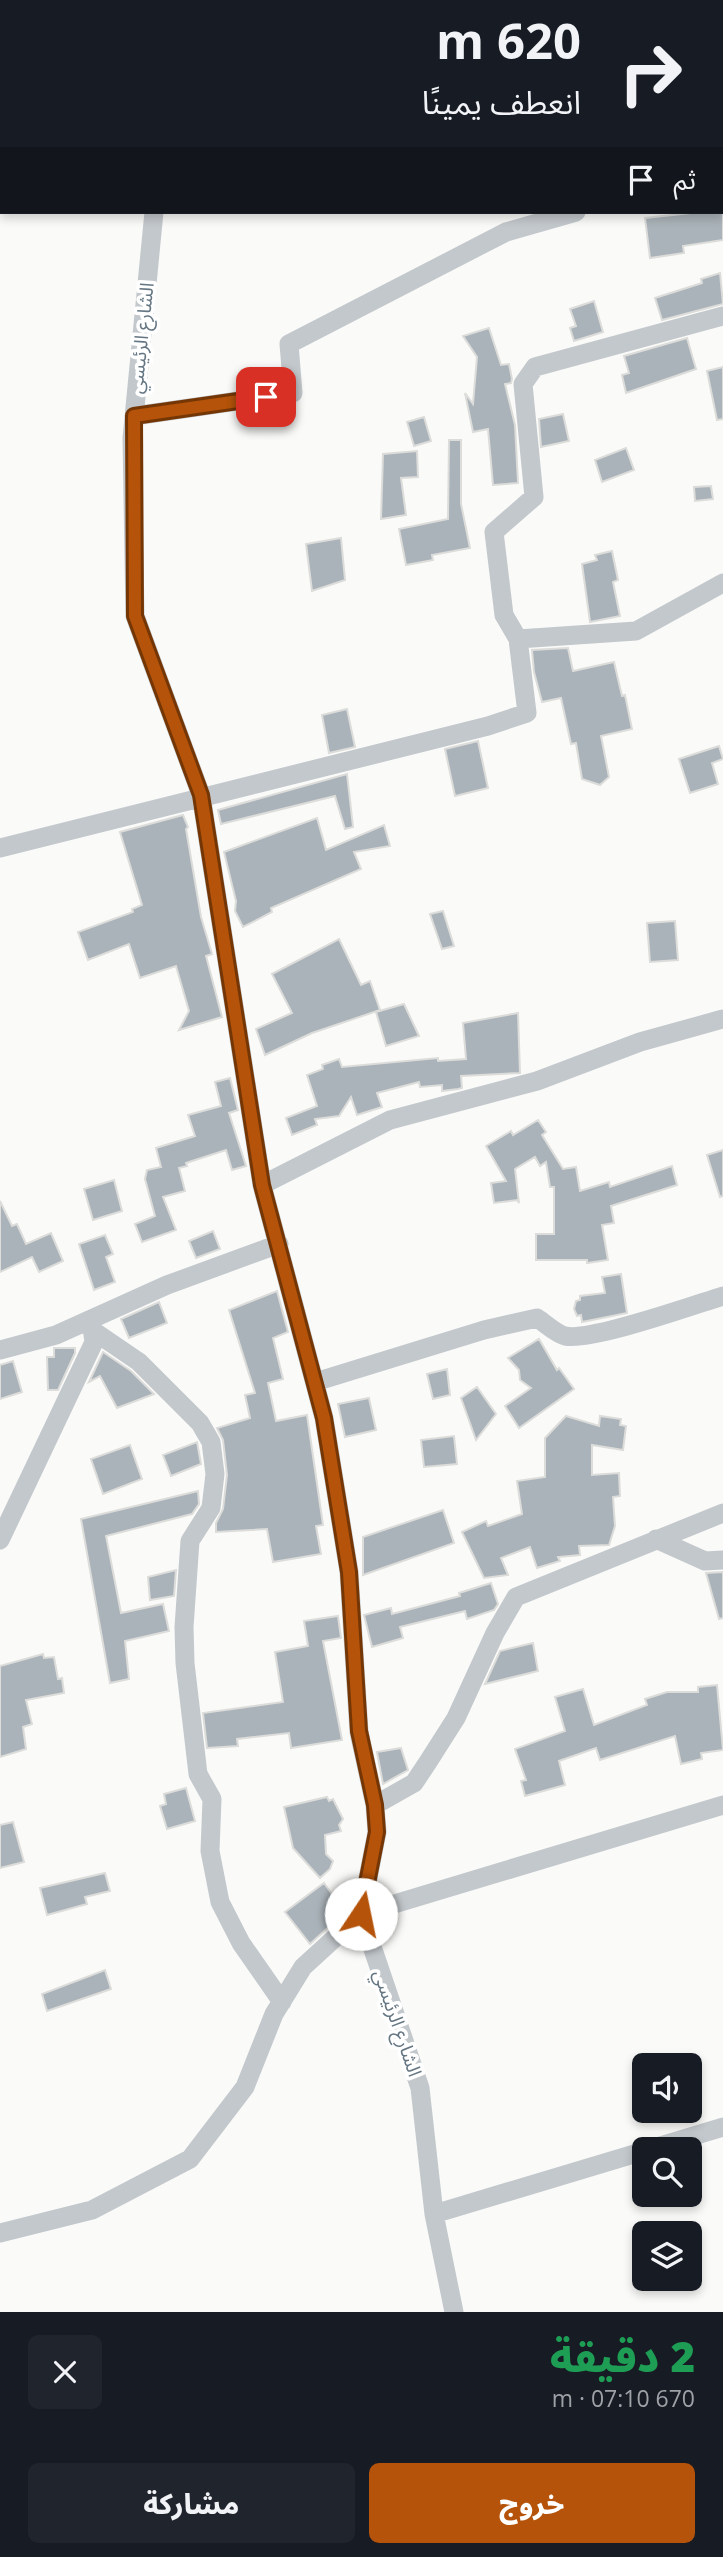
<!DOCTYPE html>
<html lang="ar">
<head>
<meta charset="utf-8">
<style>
  body { margin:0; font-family:"Open Sans","Noto Sans Arabic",sans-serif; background:#20242c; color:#f1f3f6; direction:rtl; height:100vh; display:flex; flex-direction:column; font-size:26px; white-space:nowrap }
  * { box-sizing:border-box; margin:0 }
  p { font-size:23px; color:#9ea1a6 }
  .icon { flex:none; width:38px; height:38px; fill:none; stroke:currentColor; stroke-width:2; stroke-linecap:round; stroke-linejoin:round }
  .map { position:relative; height:2312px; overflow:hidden; direction:ltr }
  .panel { display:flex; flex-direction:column; background:#171b24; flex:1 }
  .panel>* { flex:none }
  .hud { position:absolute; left:0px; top:0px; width:724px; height:214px; box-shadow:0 4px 10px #0003; direction:rtl; background:#171b24; color:#f1f3f6; overflow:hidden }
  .controls { position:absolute; left:632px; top:2053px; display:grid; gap:14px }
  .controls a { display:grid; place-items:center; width:70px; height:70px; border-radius:10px; background:#171b24; box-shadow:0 4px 10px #0003; font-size:35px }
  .pin { position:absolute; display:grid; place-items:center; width:60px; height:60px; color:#fff; margin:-30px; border-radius:14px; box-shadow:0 4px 10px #0006 }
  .me { position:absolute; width:77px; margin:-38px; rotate:11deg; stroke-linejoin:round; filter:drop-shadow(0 0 5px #0008) }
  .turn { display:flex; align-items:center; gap:24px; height:147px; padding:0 28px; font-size:32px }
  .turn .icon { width:91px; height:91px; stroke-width:2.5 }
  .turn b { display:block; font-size:49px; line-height:60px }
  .then { display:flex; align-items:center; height:66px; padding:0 28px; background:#0003; gap:14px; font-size:26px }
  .round { display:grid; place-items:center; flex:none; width:74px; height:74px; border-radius:10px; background:#20242c }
  .overview { display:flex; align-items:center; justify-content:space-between; height:119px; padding:0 28px }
  h1 { font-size:42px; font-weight:800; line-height:52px; color:#1e9e55 }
  .cta { display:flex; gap:14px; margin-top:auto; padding:14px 28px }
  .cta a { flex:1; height:80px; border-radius:10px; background:#b45309; color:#fff; font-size:28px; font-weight:800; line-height:80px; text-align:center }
  .cta a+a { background:#20242c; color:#f1f3f6 }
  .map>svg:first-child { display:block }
  .building { fill:#aab3b9; stroke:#dcdcda; stroke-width:2 }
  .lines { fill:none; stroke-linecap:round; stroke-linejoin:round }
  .minor { stroke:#c3c8cc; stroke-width:19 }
  .route-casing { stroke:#753606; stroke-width:18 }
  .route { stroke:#b45309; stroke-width:12 }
  .labels { text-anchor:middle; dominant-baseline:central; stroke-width:7; stroke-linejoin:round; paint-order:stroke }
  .street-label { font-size:19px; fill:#657683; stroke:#fff }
</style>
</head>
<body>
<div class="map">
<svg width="723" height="2312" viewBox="0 0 723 2312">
  <rect width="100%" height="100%" fill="#fafaf8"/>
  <path class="building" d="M700,212H723V240L683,246L684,253L650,258L645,218Z
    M720,273L723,304L662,320L655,298L702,283L701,279Z
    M594,301L603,332L574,341L570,328L576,326L570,309Z
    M489,328L501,365L509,364L512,379L511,383L505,384L515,425L518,483L493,485L488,429L473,432L465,393L473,404L477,357L463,336Z
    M687,338L696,369L626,393L622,375L629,373L624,356Z
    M723,367V419L717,420L707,371Z
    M563,414L569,441L541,447L539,419Z
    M424,417L431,441L414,446L407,422Z
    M449,440H461V504L470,548L432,555L433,560L406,565L399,529L448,519Z
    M626,448L634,470L602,482L595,460Z
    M417,451L418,477L401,478L406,515L381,519L383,454Z
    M711,486L713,499L695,501L694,487Z
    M341,538L345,580L312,591L306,544Z
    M612,551L618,580L613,582L620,616L590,622L582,564L597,560L595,555Z
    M568,648L573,671L614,662L622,696L625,695L632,729L601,736L609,777L600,785L582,779L576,743L571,744L561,698L542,702L534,672L532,650Z
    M347,709L355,747L329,753L322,715Z
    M478,741L488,788L455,796L445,749Z
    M719,746L723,759L712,763L718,784L690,793L679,759Z
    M347,774L353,827L345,829L335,796L221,824L218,810Z
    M183,815L188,827L186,829L201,917L212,954L206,956L222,1017L179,1030L189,1011L176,966L140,978L129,944L88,960L78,932L133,912L132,909L142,905L120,832Z
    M317,818L326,850L384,825L390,846L354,852L361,869L271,908L272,912L243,927L235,911L236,901L224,852Z
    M443,911L454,946L442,949L430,914Z
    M675,921L678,960L650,962L647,923Z
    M339,939L361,985L370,981L380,1010L312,1033L265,1055L256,1029L292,1013L272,974Z
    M404,1004L419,1036L386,1046L376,1012Z
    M518,1013L520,1073L461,1076L462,1088L458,1089L442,1091V1085L420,1087L419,1082L377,1093L382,1107L357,1115L351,1097L339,1116L315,1119L317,1125L292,1135L286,1118L317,1106L307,1075L323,1069L322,1065L339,1059L342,1067L438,1058V1061L466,1059L463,1023Z
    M230,1078L238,1110L229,1113L246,1166L232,1170L226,1150L186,1163L187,1166L179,1168L185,1191L163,1197L176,1230L142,1242L135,1224L155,1216L145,1179L147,1170L161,1167L156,1148L195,1136L188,1115L221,1106L215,1082Z
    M538,1120L546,1132L542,1135L563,1169L576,1167L580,1191L609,1182L610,1187L672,1166L677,1185L611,1206L614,1223L602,1225L608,1260L587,1263V1260H536V1234H554V1187H550L546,1162L540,1166L535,1157L515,1169L519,1203L517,1200L494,1203L491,1183L506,1181L486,1146L511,1131L513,1135Z
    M723,1150V1196L720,1197L707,1155Z
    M114,1180L122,1211L93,1220L84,1189Z
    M0,1201L12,1226L17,1224L26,1244L51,1233L63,1261L39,1272L32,1257L0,1272Z
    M213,1231L220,1249L196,1258L189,1241Z
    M105,1235L113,1254L106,1257L115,1282L94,1290L79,1244Z
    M621,1274L627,1313L582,1322L581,1315L577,1316L574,1309L576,1301L580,1300V1296L605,1293L602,1277Z
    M277,1291L288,1332L273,1338L283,1379L268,1383L276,1421L307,1415L323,1525L316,1526L321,1554L273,1562L267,1529L216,1532V1523L223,1509L227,1475L223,1440L217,1428L250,1418L245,1395L255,1393L229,1310Z
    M159,1302L167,1323L129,1338L121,1319Z
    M539,1339L557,1370L559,1368L574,1389L519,1428L505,1406L531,1388L520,1380L519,1370L508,1358Z
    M54,1348H75V1353L58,1390H48L47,1357H54Z
    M103,1352L131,1371L154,1394L117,1408L100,1376L89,1382Z
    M13,1361L22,1392L0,1399V1365Z
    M447,1369L450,1395L433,1399L427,1374Z
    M477,1387L496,1414L476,1440L461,1398Z
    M369,1398L376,1430L345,1437L338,1404Z
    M566,1416L599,1426L600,1416L621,1419L620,1425L626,1426L623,1450L592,1445V1475L619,1473L620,1496L613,1497L615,1526L609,1545L579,1546L580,1555L558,1557L560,1561L537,1568L530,1547L501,1558L508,1575L484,1578L462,1532L486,1521L488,1526L522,1514L517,1481L545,1477V1438Z
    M454,1436L457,1464L424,1467L421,1440Z
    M197,1442L201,1464L171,1476L163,1455Z
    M130,1445L142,1479L103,1494L91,1459Z
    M198,1491L199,1504L192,1514L106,1536L121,1613L163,1604L169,1631L125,1641L129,1679L110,1683L81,1519Z
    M443,1510L454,1543L363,1575V1537Z
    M176,1570L174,1596L150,1600L148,1577Z
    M723,1572V1618L719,1619L706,1573Z
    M491,1583L498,1604L494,1610L467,1619L465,1611L400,1627L403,1638L372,1647L364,1615L391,1608L392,1614L460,1596L459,1593Z
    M338,1616L341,1638L323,1641L342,1740L291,1748L289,1733L237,1739L238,1746L207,1748L203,1713L283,1702L275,1652L308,1646L304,1621Z
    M533,1643L538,1671L485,1684L500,1651Z
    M43,1654L44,1658L54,1657L58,1679L62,1678L64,1693L26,1700L32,1724L23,1727L26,1749L0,1757V1666Z
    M717,1685L723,1750L701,1753L702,1759L681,1764L675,1736L600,1760L596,1748L559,1761L565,1785L525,1796L521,1781L526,1780L515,1749L565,1731L555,1697L583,1689L594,1725L647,1705L645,1699L667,1692H698V1687Z
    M401,1748L408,1770L383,1784L377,1752Z
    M186,1788L195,1821L167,1829L160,1806L166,1804L164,1794Z
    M327,1797L329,1801L333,1799L343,1819L339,1825L341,1831L325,1835L326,1854L333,1861L330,1869L320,1878L293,1848L284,1807Z
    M13,1822L24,1862L0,1868V1825Z
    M105,1873L110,1891L85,1897L87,1904L47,1915L40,1888Z
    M324,1883L345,1912L310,1944L285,1912Z
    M105,1970L111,1989L47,2011L42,1994Z"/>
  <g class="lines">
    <path class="minor" d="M180,2V0
      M154,212L132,438L135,616L201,795L262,1185L324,1418L349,1572L359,1732L375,1805L377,1832L361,1914L420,2088L434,2214L454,2312
      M134,416L293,393L289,344L506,232L576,212
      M518,639L504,615L494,532L534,497L523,384L535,367L723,316
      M0,848L488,726L527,713L518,639L636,631L723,583
      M262,1185L390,1120L537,1081L640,1042L723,1019
      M95,1332L139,1362L200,1423L211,1442L215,1474L211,1508L190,1541L184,1627L185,1663L198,1774L212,1799L210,1851L220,1902L241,1943L282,2002
      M0,1350L56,1335L167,1285L279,1244
      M315,1382L484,1330L537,1318C545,1323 555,1333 565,1336C590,1342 694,1305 723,1296
      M656,1539L705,1561L723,1560
      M0,1540L94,1342L91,1321
      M375,1805L414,1783L428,1762L456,1718L495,1633L516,1597L723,1513
      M650,2149L723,2127
      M434,2214L644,2151
      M0,2233L92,2210L190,2159L245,2087L274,2014L303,1967L361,1914L723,1805"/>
  </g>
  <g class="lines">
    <defs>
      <path id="route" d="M266,397L134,416L135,616L201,795L262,1185L324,1418L349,1572L359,1731L375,1805L377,1832L361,1914"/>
    </defs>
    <use href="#route" class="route-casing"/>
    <use href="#route" class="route"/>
  </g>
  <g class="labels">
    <g class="street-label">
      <text transform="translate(141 338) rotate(-84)">الشارع الرئيسي</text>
      <text transform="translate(398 2023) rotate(71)">الشارع الرئيسي</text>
    </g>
  </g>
</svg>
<div class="controls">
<a><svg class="icon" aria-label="sound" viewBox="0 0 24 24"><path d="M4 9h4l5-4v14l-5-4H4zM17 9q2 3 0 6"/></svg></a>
<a><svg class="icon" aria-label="search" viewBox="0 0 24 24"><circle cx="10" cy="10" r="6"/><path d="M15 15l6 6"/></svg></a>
<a><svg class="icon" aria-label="layers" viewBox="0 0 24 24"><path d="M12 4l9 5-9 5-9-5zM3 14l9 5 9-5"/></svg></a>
</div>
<div class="pin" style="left:266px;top:397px;background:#d93025"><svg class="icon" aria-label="arrive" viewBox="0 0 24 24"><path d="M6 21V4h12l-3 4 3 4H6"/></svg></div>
<svg class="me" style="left:361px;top:1914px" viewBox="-20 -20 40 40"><circle r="19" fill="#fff"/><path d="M0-13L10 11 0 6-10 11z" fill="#b45309"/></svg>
<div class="hud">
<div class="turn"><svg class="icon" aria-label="right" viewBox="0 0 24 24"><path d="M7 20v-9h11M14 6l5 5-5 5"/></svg><div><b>620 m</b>انعطف يمينًا</div></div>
<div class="then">ثم<svg class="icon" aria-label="arrive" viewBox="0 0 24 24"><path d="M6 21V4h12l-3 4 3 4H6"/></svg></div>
</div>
</div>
<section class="panel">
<div class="overview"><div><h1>2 دقيقة</h1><p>670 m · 07:10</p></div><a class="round"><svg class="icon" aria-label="close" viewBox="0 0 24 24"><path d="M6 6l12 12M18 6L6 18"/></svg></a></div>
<div class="cta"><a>خروج</a><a>مشاركة</a></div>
</section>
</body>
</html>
